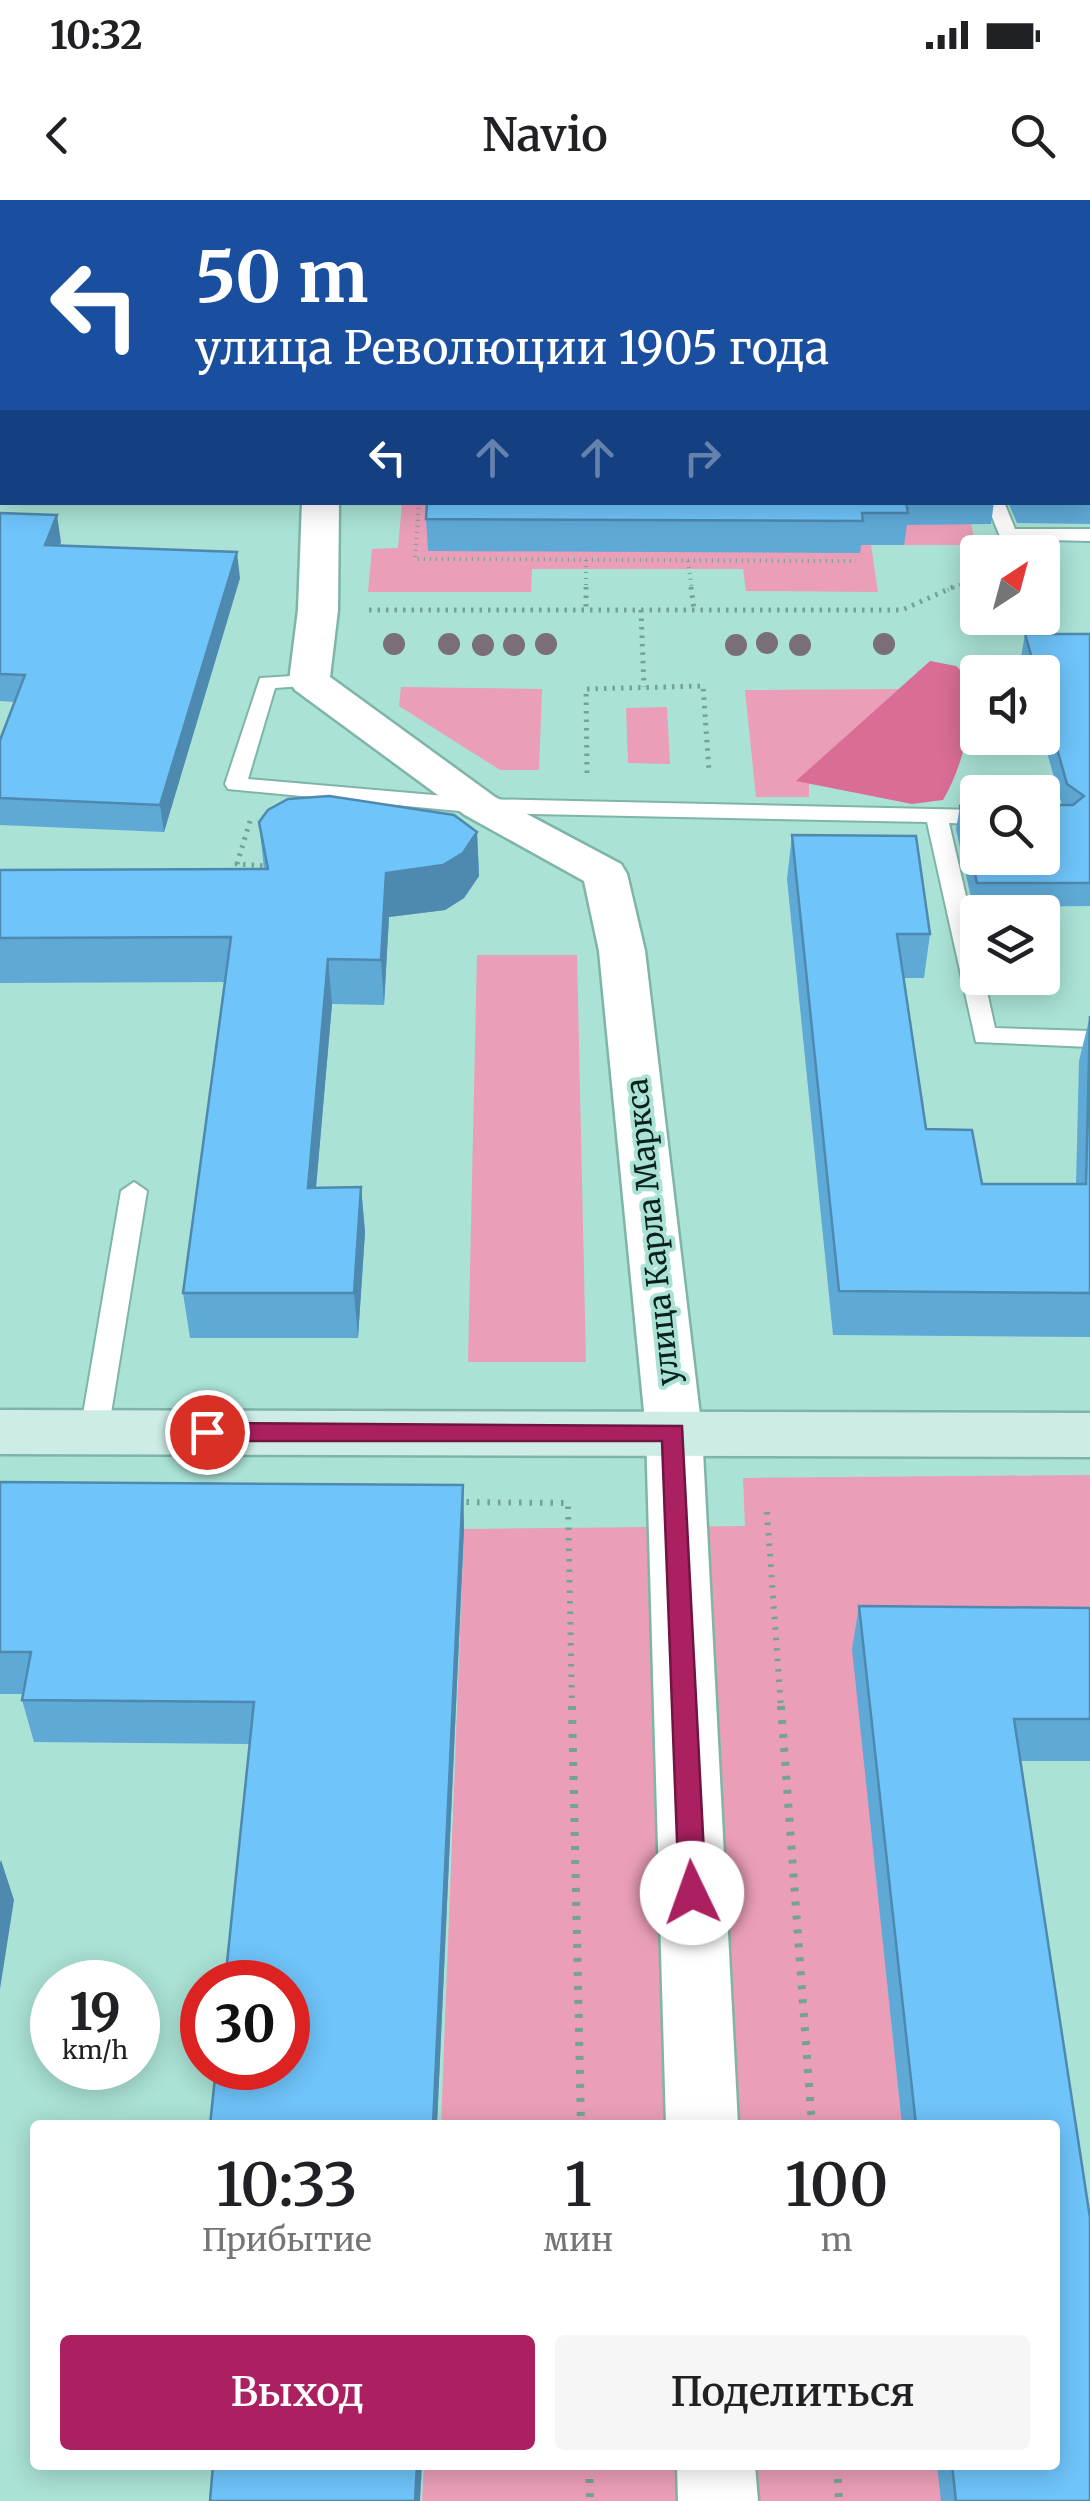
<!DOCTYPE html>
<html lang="ru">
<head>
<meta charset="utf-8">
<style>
  body { margin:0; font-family:Merriweather,serif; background:#f6f6f6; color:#202124; height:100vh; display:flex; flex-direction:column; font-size:38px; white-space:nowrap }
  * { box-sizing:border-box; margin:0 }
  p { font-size:32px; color:#757577 }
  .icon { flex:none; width:55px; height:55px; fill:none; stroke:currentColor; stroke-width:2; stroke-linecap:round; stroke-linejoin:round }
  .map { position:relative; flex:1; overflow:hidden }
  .drawer { position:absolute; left:30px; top:1920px; width:1030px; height:350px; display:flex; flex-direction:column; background:#fff; border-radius:10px; box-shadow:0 5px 25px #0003 }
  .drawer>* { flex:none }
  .banner { position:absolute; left:0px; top:0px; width:1090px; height:305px; box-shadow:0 5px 25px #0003; background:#1a4fa0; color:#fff; overflow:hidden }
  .needle { width:65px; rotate:36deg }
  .fabs { position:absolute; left:960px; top:335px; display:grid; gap:20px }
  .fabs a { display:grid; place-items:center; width:100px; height:100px; border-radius:10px; background:#fff; box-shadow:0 5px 25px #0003; font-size:50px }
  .speed { position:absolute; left:30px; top:1760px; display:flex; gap:20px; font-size:50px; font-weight:700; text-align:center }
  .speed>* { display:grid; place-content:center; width:130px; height:130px; border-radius:50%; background:#fff; box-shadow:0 5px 25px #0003; line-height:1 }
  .speed small { font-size:25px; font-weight:400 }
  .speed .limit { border:15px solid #d22; background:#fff; color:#111 }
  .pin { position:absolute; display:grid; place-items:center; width:85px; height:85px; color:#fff; margin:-42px; border:5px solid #fff; border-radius:50%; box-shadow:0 2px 10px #0007 }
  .me { position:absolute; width:110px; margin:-55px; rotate:357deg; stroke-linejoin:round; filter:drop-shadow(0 0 8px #0008) }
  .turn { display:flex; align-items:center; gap:35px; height:210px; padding:0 30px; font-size:45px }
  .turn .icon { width:130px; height:130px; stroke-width:2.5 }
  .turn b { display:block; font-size:70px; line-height:85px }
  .lanes { display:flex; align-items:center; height:95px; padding:0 30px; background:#0003; justify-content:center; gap:50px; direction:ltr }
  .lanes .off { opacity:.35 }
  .eta { display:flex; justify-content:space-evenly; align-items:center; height:170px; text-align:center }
  .eta b { font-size:60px; font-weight:600; line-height:70px }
  .primary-button { display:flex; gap:20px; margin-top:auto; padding:20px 30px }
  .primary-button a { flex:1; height:115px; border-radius:10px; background:#ab2061; color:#fff; font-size:40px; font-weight:600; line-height:115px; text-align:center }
  .primary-button a+a { background:#f6f6f6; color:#202124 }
  .status { display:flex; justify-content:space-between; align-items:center; height:70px; padding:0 50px; background:#fff; direction:ltr }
  .status svg { height:28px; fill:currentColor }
  header { display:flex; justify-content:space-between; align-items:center; height:130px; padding:0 30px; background:#fff; font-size:45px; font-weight:600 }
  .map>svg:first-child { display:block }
  .green { fill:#ea9eb7 }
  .forest { fill:#d96d95 }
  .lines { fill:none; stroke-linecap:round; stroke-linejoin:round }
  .lane-casing { stroke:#7eb5a8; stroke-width:4 }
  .street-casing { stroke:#7eb5a8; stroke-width:5 }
  .secondary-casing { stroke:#7eb5a8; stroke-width:5 }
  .path-far3 { stroke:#75a298; stroke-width:4; stroke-dasharray:1 5; stroke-linecap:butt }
  .path-far2 { stroke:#75a298; stroke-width:5; stroke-dasharray:2.5 6; stroke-linecap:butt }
  .path-far1 { stroke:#75a298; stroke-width:6; stroke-dasharray:2.5 8; stroke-linecap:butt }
  .path { stroke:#75a298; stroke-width:8; stroke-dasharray:4 10; stroke-linecap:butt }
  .lane { fill:#fff; fill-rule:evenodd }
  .street { fill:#fff; fill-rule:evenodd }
  .secondary { fill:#ceece6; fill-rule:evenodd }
  .tree { fill:#7a6e79 }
  .wall { fill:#5fa9d7 }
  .shaded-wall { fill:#4e89af }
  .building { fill:#6fc4fa; stroke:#4e89af; stroke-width:2.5 }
  .route { fill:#ab2061; stroke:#6f153f; stroke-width:2.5 }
  .labels { text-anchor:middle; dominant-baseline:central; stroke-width:8; stroke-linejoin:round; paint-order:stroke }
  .street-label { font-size:30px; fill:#09201c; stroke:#aae2d5 }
</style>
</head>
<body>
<div class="status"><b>10:32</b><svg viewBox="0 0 49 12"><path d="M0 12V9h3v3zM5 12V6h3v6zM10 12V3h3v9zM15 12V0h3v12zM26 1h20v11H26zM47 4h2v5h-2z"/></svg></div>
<header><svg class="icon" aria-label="back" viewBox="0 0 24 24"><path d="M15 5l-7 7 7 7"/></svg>Navio<svg class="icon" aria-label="search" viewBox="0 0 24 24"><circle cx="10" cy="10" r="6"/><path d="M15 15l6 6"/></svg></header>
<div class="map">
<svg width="1090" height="2301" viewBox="0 0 1090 2301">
  <rect width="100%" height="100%" fill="#aae2d5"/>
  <path class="green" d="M348,0H779L788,2H348Z
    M402,303H966L976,345H871L878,392L746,391L743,369H532L531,392H368L372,349L398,348Z
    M401,487L542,489L539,570H500L399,506Z
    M899,489L797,581L809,582V597H756L745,490Z
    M667,507L670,564L628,563L626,508Z
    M477,755H577L586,1162H468Z
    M1090,1275V1450L853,1449L902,1925H441L464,1329L745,1326L743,1278Z
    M424,2265H938L942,2301H422Z"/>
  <path class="forest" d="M930,461L956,466L971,481C972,522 964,564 943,600L912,604L796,581Z"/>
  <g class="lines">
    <defs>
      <path id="lane" d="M68,0H84V2H69Z
        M0,101H2V111H0Z
        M0,283L2,284V295H0Z
        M986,302H1004L1015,329H1090V341L1001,339Z
        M309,475L319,481L316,485L275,488L248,579L480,599L978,610V624L949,623L978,748V778H984L995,828L1090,831V847L976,842L927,622L480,613L228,589L225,584L260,478Z
        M134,982L147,991L108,1232L104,1240H84L80,1232L121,991Z"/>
      <path id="street" d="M898,0H937L938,2H899Z
        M1088,32H1090V51H1088Z
        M302,302H339L338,410L330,477L495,597L621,664L627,674L645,751L702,1232L738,1925H666L646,1232L599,751L584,681L465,615L295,490L289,481L298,410Z
        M677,2265H755L758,2301H678Z"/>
      <path id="secondary" d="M0,1210L1090,1213V1257L0,1254Z"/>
    </defs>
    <use href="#lane" class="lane-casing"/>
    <use href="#street" class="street-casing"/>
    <use href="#secondary" class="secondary-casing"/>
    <path class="path-far3" d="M419,302L415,359L856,361
      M586,360V390
      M688,361L692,390
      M948,390L978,376"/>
    <path class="path-far2" d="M586,387V410
      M691,387L694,410
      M369,410H902L953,387
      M641,410L644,487
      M587,573L586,489L703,486L709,571
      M250,621L237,664L266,666"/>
    <path class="path-far1" d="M456,1302L568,1303L572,1508
      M767,1312L781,1508"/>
    <path class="path" d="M572,1506L581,1925
      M781,1506L812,1925
      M589,2265L590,2301
      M837,2265L839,2301"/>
    <use href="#lane" class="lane"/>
    <use href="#street" class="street"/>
    <use href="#secondary" class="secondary"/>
  </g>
  <g class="tree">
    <circle cx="767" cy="443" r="11"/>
    <circle cx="394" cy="444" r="11"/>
    <circle cx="449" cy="444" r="11"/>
    <circle cx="546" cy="444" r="11"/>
    <circle cx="884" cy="444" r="11"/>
    <circle cx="483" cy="445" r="11"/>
    <circle cx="514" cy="445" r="11"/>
    <circle cx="736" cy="445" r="11"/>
    <circle cx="800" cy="445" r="11"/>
  </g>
  <path class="wall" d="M0,0H60L59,2H2V87H0Z
    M1088,148L1090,155V324L1017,323L1008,302H1088Z
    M427,302H994L991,324L907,325L904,345H861L860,353L428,351L426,319Z
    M0,313L61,342L60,345L240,378L164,632L0,625V540L15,502L0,501Z
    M1025,434H1090V706L973,707L956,629L960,606L1062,605L1042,535V472H1026L1021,457Z
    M259,622L477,632L479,676L464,698L445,710L389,717L384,805L332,804L316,988L361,987L365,1032L358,1138H190L183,1093L225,782L0,783V670L264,669Z
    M792,635L930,734L924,778H904L926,929L982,984H1076L1079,861L1090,816V1137L833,1135L787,679Z
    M0,1282L463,1285L464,1329L437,1925H210L250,1544L34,1542L22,1500L23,1494H0Z
    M859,1406L1090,1408V1561H1020L1090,2018V2301H941L937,2265H1055V1925H902L852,1449Z"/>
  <path class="shaded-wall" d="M39,0H60L59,2H38Z
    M57,315L61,342L49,371L45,345Z
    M237,352L240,378L164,632L160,605Z
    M477,632L479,676L464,698L445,710L389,717L384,805L381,760L386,673Z
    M328,759L332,804L312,1033L308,988Z
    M361,987L365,1032L358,1138L354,1093Z
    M463,1285L464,1329L437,1925H433Z
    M1,1660L14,1700L0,1789V1663Z
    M417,2265H422L420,2301H415Z"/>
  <path class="building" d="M0,0H39L38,2H2V48H0Z
    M194,0H279V2H193Z
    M1088,148L1090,155V292H1088Z
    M427,302H906L908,313H862L863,321L426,319Z
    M0,313L57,315L45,345L237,352L160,605L0,598V540L25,475L0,474Z
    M1025,434H1090V683H977L960,606H978V658H1042V605H1073L1084,596L1067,584L1042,496V472H1036Z
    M329,596L454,615L477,632L463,653L443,665L386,673L381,760L328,759L308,988L361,987L354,1093H183L231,737L0,738V670L268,669L259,622L268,610L288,599Z
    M792,635L916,636L930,734H897L926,929L972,930L982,984H1086L1090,816V1093L839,1091Z
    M0,1282L463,1285L433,1925H210L216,1868H288V1782H225L254,1502L22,1500L31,1452H0Z
    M859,1406L1090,1408V1519H1014L1090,2018V2301H956L952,2265H1055V1925H916Z
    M213,2265H417L415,2301H210Z"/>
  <path class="route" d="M207,1223L682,1226L706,1693L702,1702L692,1706L683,1702L679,1693L662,1241H207L195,1232Z"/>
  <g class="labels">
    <g class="street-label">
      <text transform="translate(652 1032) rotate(-96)">улица Карла Маркса</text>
    </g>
  </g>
</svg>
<div class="fabs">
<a><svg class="needle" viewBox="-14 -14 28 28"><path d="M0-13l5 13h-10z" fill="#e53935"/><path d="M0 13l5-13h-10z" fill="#757577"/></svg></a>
<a><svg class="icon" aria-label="sound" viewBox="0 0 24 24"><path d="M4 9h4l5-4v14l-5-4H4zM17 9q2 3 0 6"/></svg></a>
<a><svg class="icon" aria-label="search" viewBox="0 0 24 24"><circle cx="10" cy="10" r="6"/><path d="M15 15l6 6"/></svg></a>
<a><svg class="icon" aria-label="layers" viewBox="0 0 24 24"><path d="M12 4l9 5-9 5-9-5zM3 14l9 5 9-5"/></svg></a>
</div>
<div class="speed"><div>19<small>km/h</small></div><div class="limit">30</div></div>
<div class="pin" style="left:207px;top:1232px;background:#d93025"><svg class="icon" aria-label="arrive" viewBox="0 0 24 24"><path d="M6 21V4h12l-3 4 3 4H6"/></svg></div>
<svg class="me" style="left:692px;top:1693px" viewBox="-20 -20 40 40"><circle r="19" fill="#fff"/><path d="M0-13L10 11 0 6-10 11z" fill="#ab2061"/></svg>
<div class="banner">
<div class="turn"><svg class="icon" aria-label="left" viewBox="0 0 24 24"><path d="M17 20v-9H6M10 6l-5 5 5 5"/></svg><div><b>50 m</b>улица Революции 1905 года</div></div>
<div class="lanes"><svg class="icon" aria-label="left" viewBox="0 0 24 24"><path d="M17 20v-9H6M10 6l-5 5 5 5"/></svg><svg class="icon off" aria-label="ahead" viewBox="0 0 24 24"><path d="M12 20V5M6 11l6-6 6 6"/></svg><svg class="icon off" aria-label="ahead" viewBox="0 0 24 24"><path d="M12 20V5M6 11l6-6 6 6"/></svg><svg class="icon off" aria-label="right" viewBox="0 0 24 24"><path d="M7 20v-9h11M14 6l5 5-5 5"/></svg></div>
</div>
<section class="drawer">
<div class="eta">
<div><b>10:33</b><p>Прибытие</p></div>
<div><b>1</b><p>мин</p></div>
<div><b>100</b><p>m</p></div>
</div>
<div class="primary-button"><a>Выход</a><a>Поделиться</a></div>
</section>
</div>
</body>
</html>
